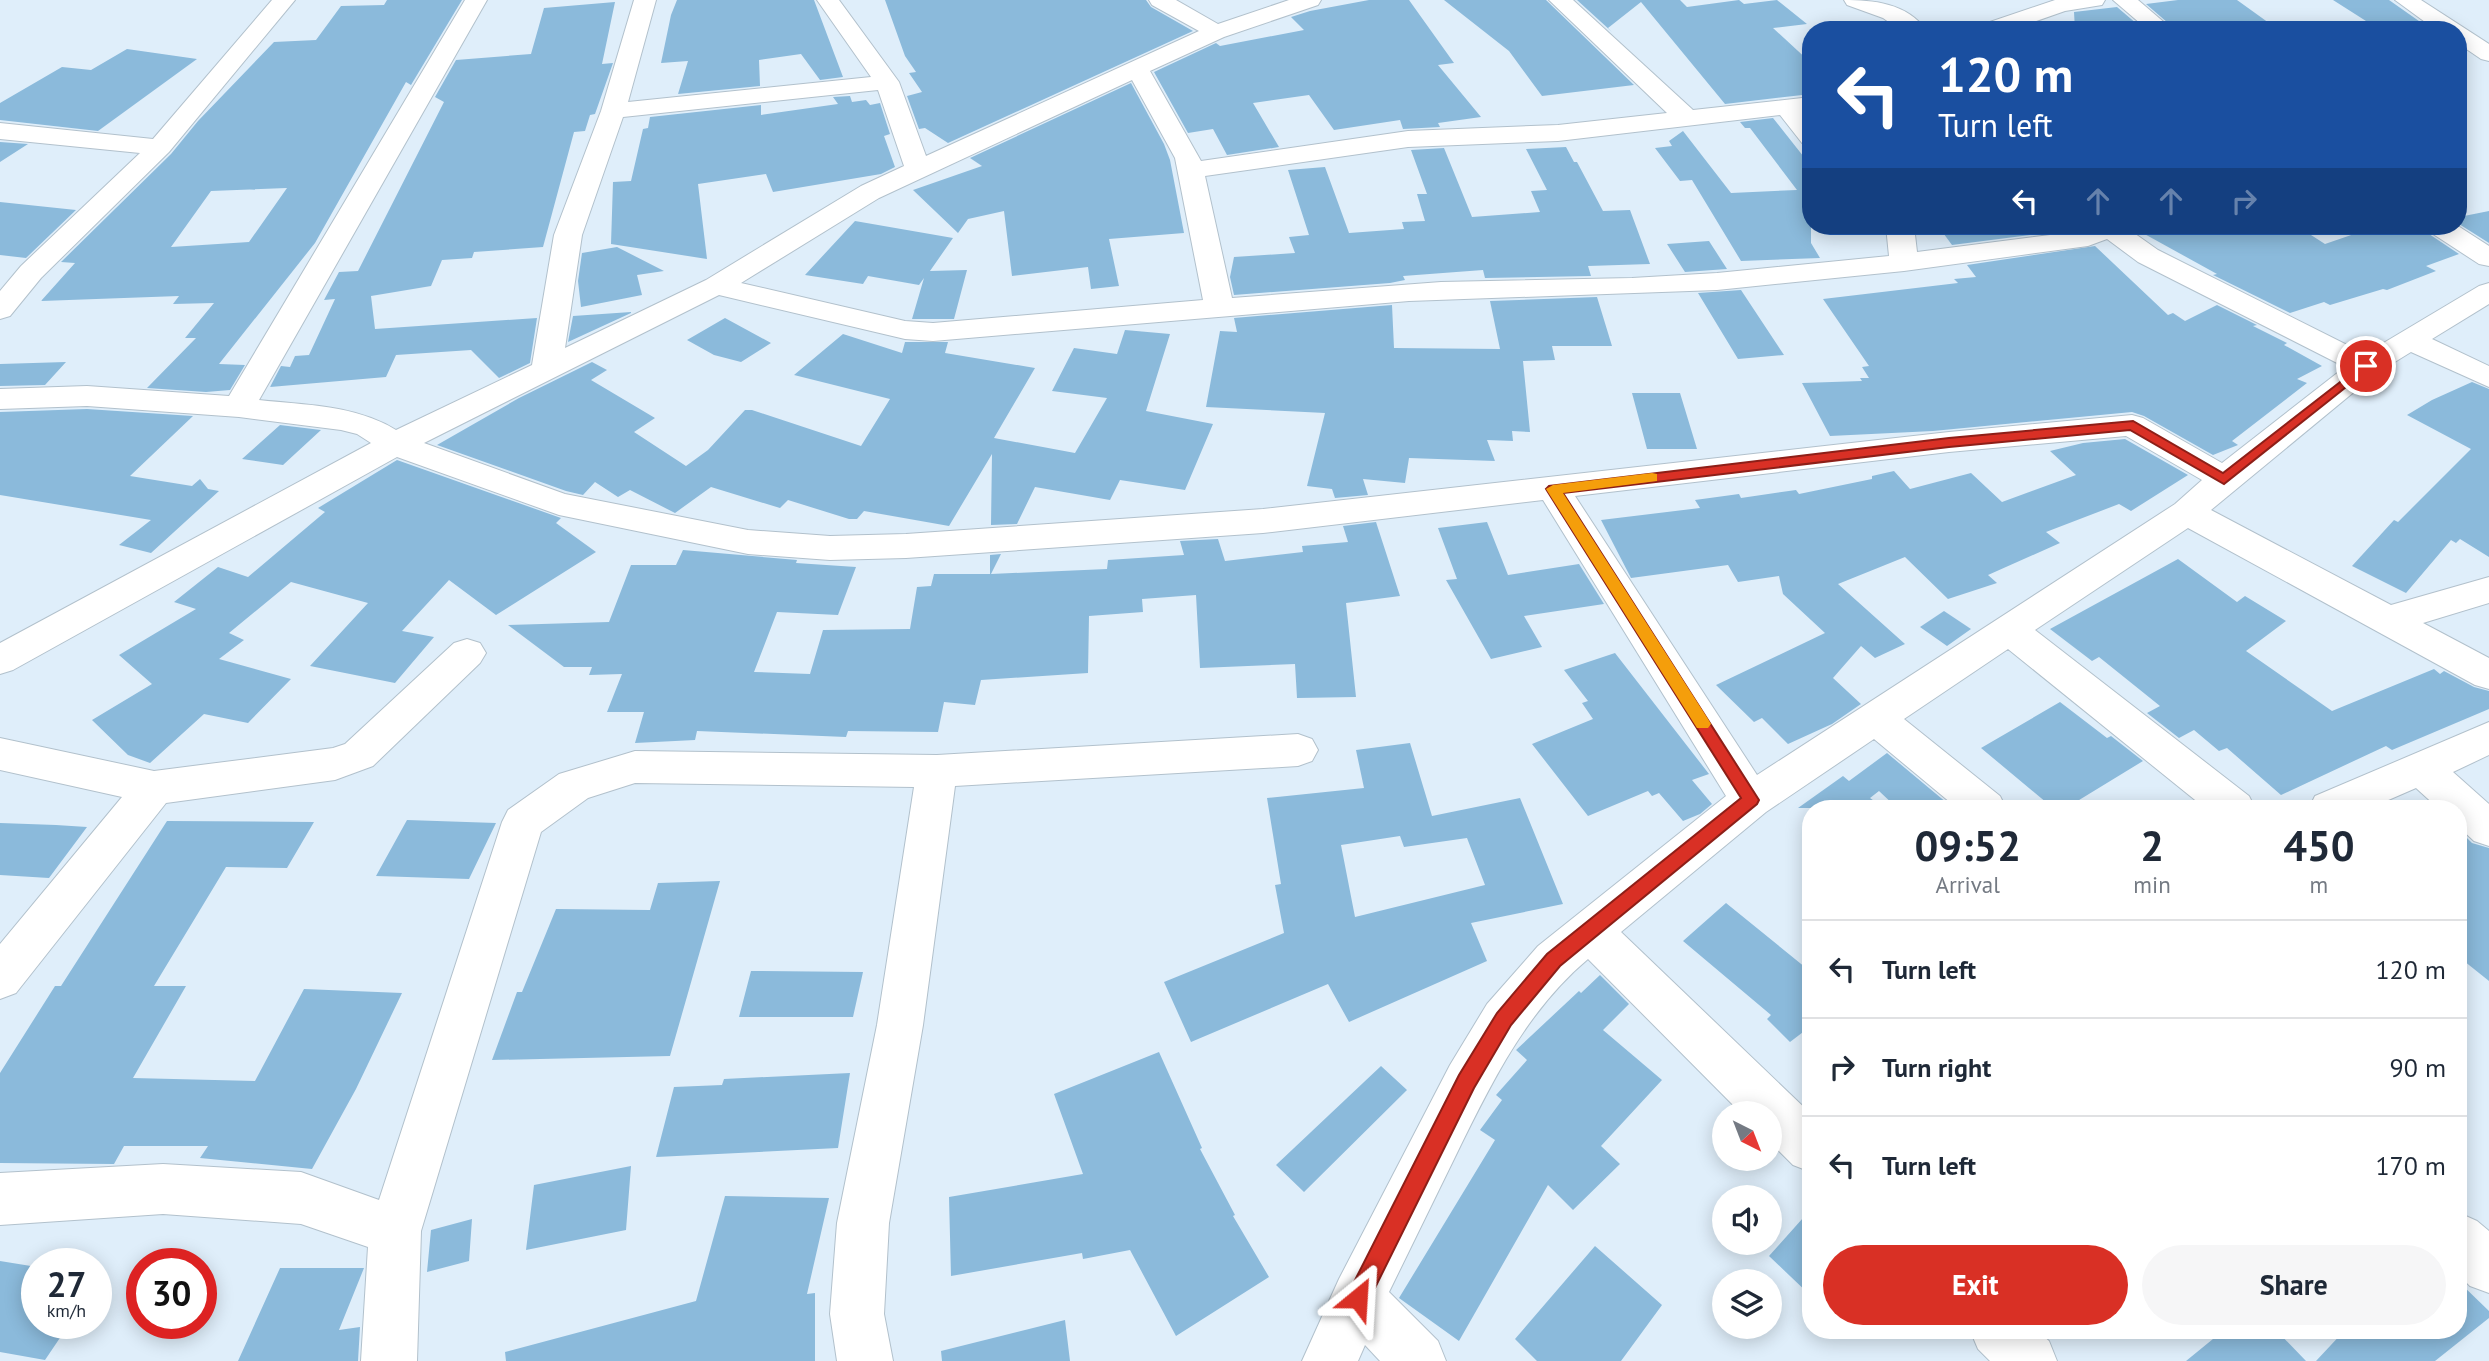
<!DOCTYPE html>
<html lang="en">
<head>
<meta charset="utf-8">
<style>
  body { margin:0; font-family:"PT Sans",sans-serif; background:#f6f6f7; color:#1f2937; height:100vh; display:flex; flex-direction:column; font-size:26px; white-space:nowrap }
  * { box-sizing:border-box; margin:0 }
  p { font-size:23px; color:#747a83 }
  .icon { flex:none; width:38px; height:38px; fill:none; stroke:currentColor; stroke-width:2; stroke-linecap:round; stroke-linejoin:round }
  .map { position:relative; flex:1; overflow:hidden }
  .sheet { position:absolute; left:1802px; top:800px; width:665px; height:539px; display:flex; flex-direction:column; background:#fff; border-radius:28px; box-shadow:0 4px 18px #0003 }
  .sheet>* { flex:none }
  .hud { position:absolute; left:1802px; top:21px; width:665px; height:214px; border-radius:28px; box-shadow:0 4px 18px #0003; background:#1a4fa0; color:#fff; overflow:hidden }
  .needle { width:46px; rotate:138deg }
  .controls { position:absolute; left:1712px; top:1101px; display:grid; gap:14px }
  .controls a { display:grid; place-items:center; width:70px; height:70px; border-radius:50%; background:#fff; box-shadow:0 4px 18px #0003; font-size:35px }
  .speed { position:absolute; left:21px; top:1248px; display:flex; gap:14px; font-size:35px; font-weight:700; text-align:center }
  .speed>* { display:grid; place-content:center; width:91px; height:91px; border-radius:50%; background:#fff; box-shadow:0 4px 18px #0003; line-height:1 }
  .speed small { font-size:18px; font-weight:400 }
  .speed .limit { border:10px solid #d22; background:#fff; color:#111 }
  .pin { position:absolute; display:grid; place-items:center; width:60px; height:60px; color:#fff; margin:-30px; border:4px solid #fff; border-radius:50%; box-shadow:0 2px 7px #0007 }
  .me { position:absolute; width:77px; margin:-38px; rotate:27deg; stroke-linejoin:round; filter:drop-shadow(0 0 5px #0008) }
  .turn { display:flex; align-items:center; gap:24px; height:147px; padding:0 21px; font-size:32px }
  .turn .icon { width:91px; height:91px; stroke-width:2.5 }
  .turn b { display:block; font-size:49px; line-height:60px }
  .lanes { display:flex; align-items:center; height:66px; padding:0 21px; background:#0003; justify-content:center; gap:35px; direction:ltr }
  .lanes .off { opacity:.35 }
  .eta { display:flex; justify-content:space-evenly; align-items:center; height:119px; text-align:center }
  .eta b { font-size:42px; font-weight:600; line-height:49px }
  .button { display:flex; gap:14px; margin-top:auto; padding:14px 21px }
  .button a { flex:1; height:80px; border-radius:42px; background:#d93025; color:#fff; font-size:28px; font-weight:600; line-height:80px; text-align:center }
  .button a+a { background:#f6f6f7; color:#1f2937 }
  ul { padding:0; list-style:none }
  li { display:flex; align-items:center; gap:21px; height:98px; padding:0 21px; border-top:2px solid #e0e1e3 }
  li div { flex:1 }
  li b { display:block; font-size:26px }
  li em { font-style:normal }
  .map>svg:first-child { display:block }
  .building { fill:#8bbadb; fill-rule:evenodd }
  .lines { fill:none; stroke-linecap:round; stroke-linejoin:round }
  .minor-casing { stroke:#b2c1cc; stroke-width:2 }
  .minor { fill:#fff; fill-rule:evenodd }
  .route { fill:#d93025; stroke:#8d1f18; stroke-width:2 }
  .slow { fill:#f59e0b }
</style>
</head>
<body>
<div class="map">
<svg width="2489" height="1361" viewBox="0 0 2489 1361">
  <rect width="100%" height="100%" fill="#dfeefa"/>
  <path class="building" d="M387,0H462L411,85L406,82L315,243L219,364L245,365L230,390L206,392L147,388L196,338H185L214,303L173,304L179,296L41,301L75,263L61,262L171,154L198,121L274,42L316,40L341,6L384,5ZM287,188L249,242L171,247L211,191Z
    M677,0H814L843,77L820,80L801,54L759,60L760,86L678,94L688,61L661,63L671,15Z
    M885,0H1146L1151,7L1193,31L948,143L925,128L919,129L907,96L922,92L909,73L916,72L905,56Z
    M1369,0H1409L1454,63L1438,65L1481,117L1438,123L1440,127L1403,129L1400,120L1334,130L1309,95L1253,103L1279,147L1227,155L1213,129L1188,133L1154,72L1216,43L1220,46L1304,30L1291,17L1310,11Z
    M1444,0H1546L1634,85L1542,96L1509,51Z
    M1577,0H1680L1687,7L1739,0L1744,4L1777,0L1807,24L1773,28L1811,63V94L1725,104L1641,2L1608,28L1612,32Z
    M2178,0H2237L2269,23L2175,29L2146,4Z
    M2333,0H2389L2426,26L2377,28Z
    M615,2L602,64L613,63L595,114L590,115L585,131L574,132L543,247L474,252L472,258L442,260L431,286L371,296L375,329L537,318L530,363L499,378L471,350L396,355L386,377L270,387L281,366L290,367L295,356L309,355L335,299L324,300L339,272L358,271L444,102L435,97L456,60L531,54L544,8Z
    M2117,7L2144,30H2075L2074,12Z
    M127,49L197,59L98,131L0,120V103L62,67L91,70Z
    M1131,83L1164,144L1170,160L1184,233L1109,239L1119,286L1091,289L1088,267L1012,276L1004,211L968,219L958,233L913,190L982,166L970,158Z
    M850,96L852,102L866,100L870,105L880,103L890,134L884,136L895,167L881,174L773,192L766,174L698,184L707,259L611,244L613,182L631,181L643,129L648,128L650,117L761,105V115L838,104L833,97Z
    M1773,118L1811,166V243L1820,258L1741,261L1692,180L1680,181L1655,148L1672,146L1669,141L1683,131L1731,193L1797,190L1750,128H1745L1740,122Z
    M0,142L28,144L0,162Z
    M1566,147L1574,162H1577L1603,211L1630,210L1650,264L1588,266L1591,276L1485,278L1483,270L1403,276L1405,280L1390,283L1234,295L1230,277L1234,257L1295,253L1289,237L1309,235L1288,170L1325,167L1349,233L1404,229L1402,222L1425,221L1417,194H1427L1411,150L1444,148L1472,217L1540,212L1531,191L1547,190L1526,149Z
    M0,202L76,210L26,258L0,255Z
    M2489,211V243L2459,224V217Z
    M855,221L953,238L930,271L967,270L954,319H912L924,278L919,285L868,276L863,284L805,275Z
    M1938,226H2074L2077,229L1952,245Z
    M2130,226H2297L2325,244L2360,232L2364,234L2389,226H2423L2429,234L2459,254L2426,266L2436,271L2387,290L2383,289L2330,305L2324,302L2290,313L2213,275L2217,274Z
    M1709,241L1727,269L1685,272L1667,244Z
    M2095,246L2168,315L2173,313L2185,321L2217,305L2257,325L2253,326L2287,343L2284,345L2322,366L2297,379L2307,383L2232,441L2238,445L2213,455L2144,416L2132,412L1933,431L1830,436L1802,383L1862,381L1860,378H1869L1862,367L1869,366L1823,299L1958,283L1954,279L1976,277L1967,265Z
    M617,247L664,271L637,275L642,295L581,307L578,281L582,253Z
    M1741,290L1784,355L1738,359L1698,293Z
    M1597,297L1612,346H1552L1555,360L1523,361L1530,432L1512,431L1513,441L1487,440L1495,461L1409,458L1405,483L1363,479L1368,495L1335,498L1332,489L1307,486L1325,413L1206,407L1220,331L1237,332L1234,318L1392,305L1394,348L1500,349L1490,301Z
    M631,312V313L568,342L573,316Z
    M725,318L771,343L741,362L714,355L687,340Z
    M1125,330L1170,334L1146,411L1213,424L1185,490L1120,480L1110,500L1035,487L1017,524L991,525L992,454L949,526L864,511L857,519H849L788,500L780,508L711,487L675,513L630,490L618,497L595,482L583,495L566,491L437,445L519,398L592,362L607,370L591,380L655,418L634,432L686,466L708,450L745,410H752L861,446L890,399L794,375L843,334L902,353L905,342H948L945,353L1035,368L994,438L1075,453L1107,398L1052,391L1074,348L1117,354Z
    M66,362L45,385L0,386V364Z
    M2472,382L2489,389V557L2460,539L2456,543L2451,540L2406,593L2352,566L2394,520L2398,522L2471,449L2407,415L2432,400Z
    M1632,393H1680L1697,449H1647Z
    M87,409L193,416L130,476L192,486L200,479L208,489L219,491L151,553L119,545L151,520L0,495V412Z
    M280,425L321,430L283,465L242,459Z
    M2125,439L2188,475L2131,511L2119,504L2046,532L2060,543L1988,575L1997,583L1948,599L1905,557L1838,584L1905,644L1875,658L1861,646L1833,678L1861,704L1832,724L1788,744L1762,718L1754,722L1716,685L1825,633L1783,594L1779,576L1738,582L1728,565L1631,578L1601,520L1700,508L1695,500L1739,494L1741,498L1796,490L1799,494L1872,479V476L1894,471L1910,489L1971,473L2002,502L2076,475L2050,451L2083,443Z
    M397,460L561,518L556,523L596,552L496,615L449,580L402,631L434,637L395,683L310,666L368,603L291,582L229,633L244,640L219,659L291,679L248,723L204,714L150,763L128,755L92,720L152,684L119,655L196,609L174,602L218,567L248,577L325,512L318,508Z
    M1376,522L1400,596L1346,603L1356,697L1297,698L1295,664L1200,668L1196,595L1142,599L1143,612L1089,616L1088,673L981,680L975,705L944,702L938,732L848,731L846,737L697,731L695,740L635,743L644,712H607L622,674L589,675L592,667H564L508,625L609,622L631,565H676L683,550L797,560L796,563L856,567L838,615L777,612L754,672L810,674L823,630L910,629L917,587L931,586L934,574H990V555L1001,554L991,574L1107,569L1108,560L1184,555L1180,541L1218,539L1225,561L1303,552L1302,546L1348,542L1343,526Z
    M1487,522L1508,575L1579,564L1604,604L1524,616L1542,647L1491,659L1446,580L1457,579L1438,528Z
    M2178,559L2237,602L2245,596L2286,621L2246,651L2332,711L2434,669L2440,674L2444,671L2474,687L2489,691V709L2392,750L2386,746L2281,795L2227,748L2219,751L2194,730L2179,738L2147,713L2160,706L2099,657L2092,661L2050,629Z
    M1944,611L1971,629L1947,646L1920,627Z
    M1615,653L1709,774L1692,780L1712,804L1700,814L1683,821L1659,793L1652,796L1648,791L1588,816L1532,744L1593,719L1582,703L1588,701L1564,670Z
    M2060,702L2107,738L2111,736L2143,761L2066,808H2053L1981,748Z
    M1410,743L1432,816L1520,798L1563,904L1471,923L1487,961L1349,1022L1328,984L1191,1042L1164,982L1284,933L1275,885L1281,884L1267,798L1364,788L1356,750ZM1400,836L1404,847L1467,838L1485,885L1355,917L1341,845Z
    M1887,753L1953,808H1897L1879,791L1870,798L1884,808H1798L1843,776L1849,781Z
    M407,820L496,823L469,879L376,876Z
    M167,821L314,822L287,868L226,867L154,986H186L133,1078L255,1081L304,989L402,993L356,1089L312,1169L200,1158L208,1146H124L114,1164L0,1163V1073L55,986H61Z
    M0,823L56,825L87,827L49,878L0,875Z
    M2459,830L2472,843L2489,848V981L2459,957Z
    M720,881L670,1056L492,1060L517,992H522L556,909L650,910L658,883Z
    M1726,903L1811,972V1026L1790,1042L1767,1019L1771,1015L1683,941Z
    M751,971L863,972L853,1017H739Z
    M1600,975L1629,1004L1603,1030L1662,1080L1601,1146L1620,1164L1573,1210L1548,1185L1459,1341L1399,1298L1495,1140L1480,1130L1502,1100L1496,1095L1527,1060L1516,1050L1579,991L1581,993Z
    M1159,1052L1202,1148L1200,1149L1235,1215L1233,1216L1269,1277L1176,1336L1130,1250L1083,1259L1082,1253L951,1276L949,1197L1083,1174L1054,1094Z
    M1381,1066L1407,1090L1304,1192L1276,1165Z
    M850,1073L838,1148L656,1157L674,1087L722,1085L724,1079Z
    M631,1166L626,1230L526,1250L534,1185Z
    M725,1196L829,1198L807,1294L815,1293V1361H506L505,1352L696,1301Z
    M1811,1209V1296L1769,1256Z
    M472,1219L469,1261L427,1272L431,1230Z
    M1595,1246L1662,1305L1621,1361H1537L1515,1339Z
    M0,1261L37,1267V1323H70L45,1360L0,1352Z
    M280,1268H364L339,1330L360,1327L358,1361H238Z
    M2459,1282L2489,1311V1318L2435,1361H2316L2345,1330H2459Z
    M1065,1320L1070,1361H942L941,1351Z
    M2224,1330H2276L2306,1361H2186Z"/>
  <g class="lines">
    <defs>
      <path id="minor" d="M272,0H295L169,152L41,278L10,316L0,319V291L21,266L140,153L0,139V123L153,139Z
        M465,0H487L259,400C305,405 356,405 396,430L532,365L554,235L601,111L634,0H656L628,102L871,77L817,0H839L899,82L926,156L1199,31L1152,5L1149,0H1176L1218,24L1289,0H1321L1318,5L1224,37L1150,71L1201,161L1408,131L1558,125L1667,113L1549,0H1573L1693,110L1811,97V111L1804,112L1811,122V145L1802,143L1780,115L1558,141L1408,147L1205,176L1232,298L1441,282L1632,278L1717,273L1889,256L1886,226H1914L1917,252L2082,231L2092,226H2124L2158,250L2365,354L2479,286L2489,283V304L2432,339L2489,366V387L2411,352L2377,373L2211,510L2391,605L2489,577V603L2423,623L2489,658V689L2475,685L2188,528L2035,630L2249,796L2255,808H2205L2008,649L1904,719L2000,796L2006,808H1957L1874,739L1766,812L1621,932L1811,1114V1172L1793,1165L1769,1141V1113H1741L1588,959C1526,1011 1490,1085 1455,1157C1433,1202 1411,1247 1389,1292L1438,1341L1446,1361H1380L1365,1345L1358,1361H1302L1339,1279L1450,1065L1487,1004L1538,946L1726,796L1543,500L1263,533L906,558L830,560L748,554L559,515L397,457L13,670L0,674V643L371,443L357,434L341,430L239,417L87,406L0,409V389L87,386L229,396ZM1132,80L1175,158L1203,300L933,323L905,321L741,283L879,198ZM878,90L904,166L861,186L706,280L565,348L582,235L623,117ZM2107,239L2138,262L2345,367L2222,463L2143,418L2132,415L1949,432L1263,509L906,534L830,536L748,530L565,494L424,443L719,295L905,339L933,341L1409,301L1717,290L1904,271L2088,246ZM2126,436L2202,480L2175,504L1757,775L1575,496L1949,452Z
        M1844,0C1873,0 1907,3 1926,30H1900L1883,18L1847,5Z
        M2055,0H2105L2102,5L2065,11L2011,30H1978L1981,25Z
        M2113,0H2138L2173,30H2148Z
        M2395,0H2421L2489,44V61L2481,59L2459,44V30H2436Z
        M2426,226H2458L2489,246V266L2479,264L2430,232Z
        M467,639L480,643L486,653L480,663L373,766L335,780L166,803L16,993L0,999V944L122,797L0,770V738L154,771L333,748L345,744L454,643Z
        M2489,722V755L2453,772L2489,804V846L2474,841L2459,827V808H2438L2416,788L2370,808H2309L2315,796Z
        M1298,734L1312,739L1318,750L1312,761L1298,766L955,786L923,1025L889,1223L884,1314L893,1361H837L830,1314L837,1223L877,1025L914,787L635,783L588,798L541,832L421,1231L417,1361H361L368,1247L301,1224L163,1214L0,1225V1173L163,1164L301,1172L379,1200L502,822L508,810L559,774L635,751L937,755Z
        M2459,1213L2477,1221L2489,1231V1293L2470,1286L2459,1275Z
        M1970,1330H2036L2049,1341L2057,1361H1990L1978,1349Z"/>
    </defs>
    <use href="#minor" class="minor-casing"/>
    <use href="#minor" class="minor"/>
  </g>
  <path class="route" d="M2366,362L2372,366L2370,368L2224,484L2130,430L1949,447L1563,493L1759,800L1757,804L1560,966L1511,1025L1474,1088L1366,1306L1358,1309L1350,1306L1347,1298L1350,1290L1459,1075L1497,1013L1547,954L1741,798L1546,489L1549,486L1949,438L2133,421L2223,473Z"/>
  <path class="slow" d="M1652,473L1657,474V481L1563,493L1708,719L1711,724L1708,728H1697L1546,489L1553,485Z"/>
</svg>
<div class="controls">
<a><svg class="needle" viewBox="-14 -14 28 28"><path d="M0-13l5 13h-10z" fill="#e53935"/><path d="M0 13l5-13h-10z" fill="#747a83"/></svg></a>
<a><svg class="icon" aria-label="sound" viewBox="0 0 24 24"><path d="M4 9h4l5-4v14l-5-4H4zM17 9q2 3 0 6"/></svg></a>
<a><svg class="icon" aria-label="layers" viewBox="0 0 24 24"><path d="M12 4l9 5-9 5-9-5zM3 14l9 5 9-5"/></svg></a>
</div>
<div class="speed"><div>27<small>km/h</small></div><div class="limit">30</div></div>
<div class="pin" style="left:2366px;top:366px;background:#d93025"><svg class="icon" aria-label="arrive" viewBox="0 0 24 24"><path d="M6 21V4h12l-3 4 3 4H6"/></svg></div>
<svg class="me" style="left:1358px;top:1298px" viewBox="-20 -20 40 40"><path d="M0-17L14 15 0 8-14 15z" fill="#d93025" stroke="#fff" stroke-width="4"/></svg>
<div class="hud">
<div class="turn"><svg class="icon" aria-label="left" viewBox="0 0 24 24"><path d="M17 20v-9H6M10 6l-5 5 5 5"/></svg><div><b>120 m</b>Turn left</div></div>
<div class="lanes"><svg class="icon" aria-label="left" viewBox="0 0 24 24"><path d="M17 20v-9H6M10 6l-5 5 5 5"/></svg><svg class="icon off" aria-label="ahead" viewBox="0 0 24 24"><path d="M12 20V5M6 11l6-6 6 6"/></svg><svg class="icon off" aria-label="ahead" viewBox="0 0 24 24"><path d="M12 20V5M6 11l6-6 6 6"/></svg><svg class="icon off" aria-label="right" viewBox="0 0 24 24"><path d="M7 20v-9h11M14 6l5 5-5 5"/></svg></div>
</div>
<section class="sheet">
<div class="eta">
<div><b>09:52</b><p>Arrival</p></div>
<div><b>2</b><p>min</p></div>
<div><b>450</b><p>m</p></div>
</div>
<ul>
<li><svg class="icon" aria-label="left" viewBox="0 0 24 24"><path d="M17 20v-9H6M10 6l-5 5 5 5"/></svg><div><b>Turn left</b></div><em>120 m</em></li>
<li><svg class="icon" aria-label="right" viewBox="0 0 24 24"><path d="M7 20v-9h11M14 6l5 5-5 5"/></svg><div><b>Turn right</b></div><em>90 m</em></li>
<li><svg class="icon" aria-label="left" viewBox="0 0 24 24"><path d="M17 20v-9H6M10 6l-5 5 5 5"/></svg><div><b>Turn left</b></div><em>170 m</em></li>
</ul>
<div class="button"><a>Exit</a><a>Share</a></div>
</section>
</div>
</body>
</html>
